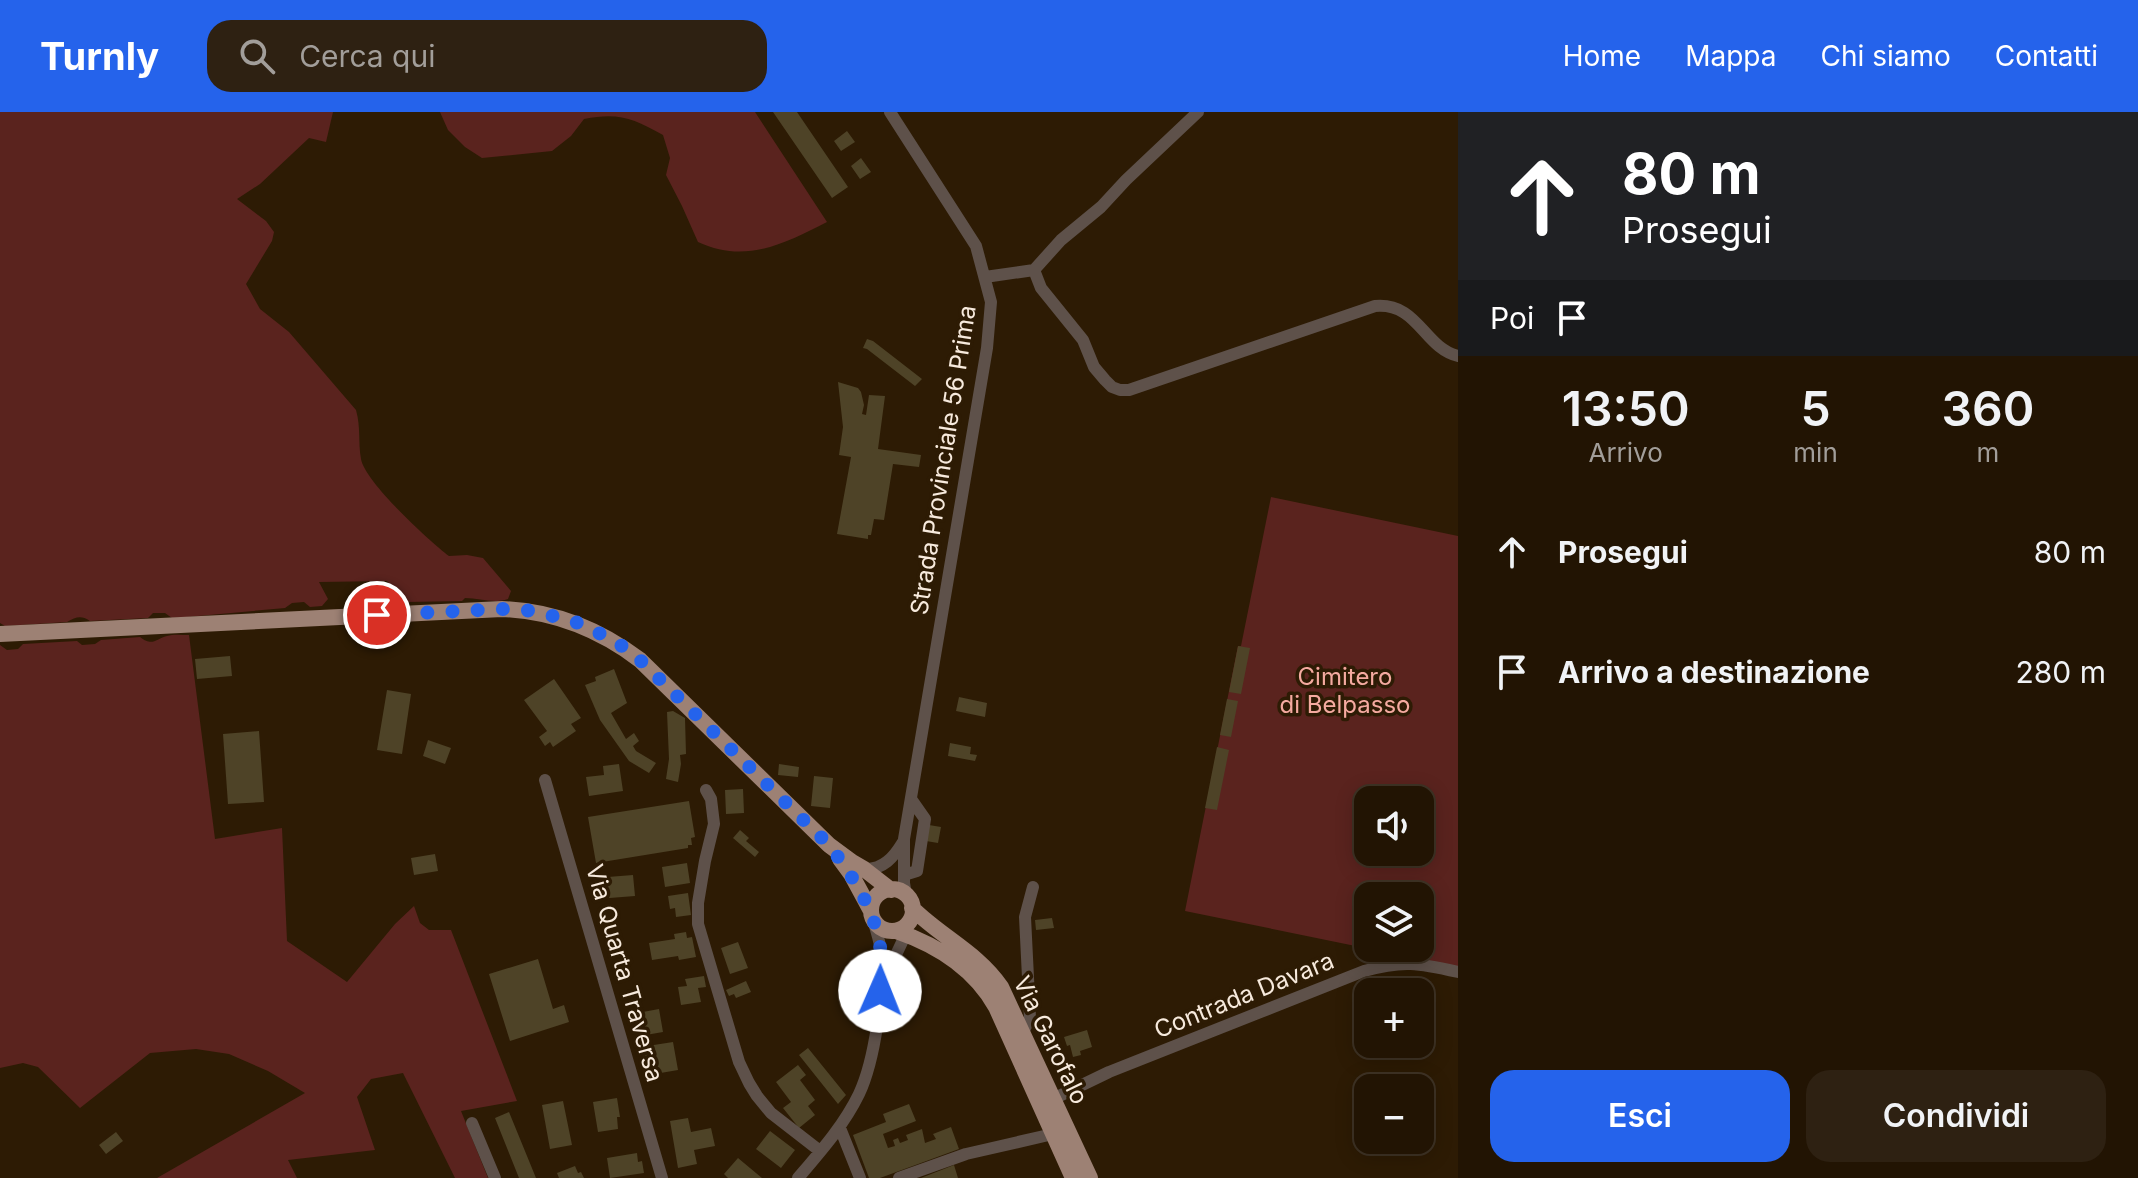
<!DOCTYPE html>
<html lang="it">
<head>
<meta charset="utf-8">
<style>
  body { margin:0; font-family:Inter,sans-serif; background:#2e2112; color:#f1f3f6; height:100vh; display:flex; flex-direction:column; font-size:30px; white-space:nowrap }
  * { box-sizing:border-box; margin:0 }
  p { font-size:26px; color:#a29e9a }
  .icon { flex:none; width:44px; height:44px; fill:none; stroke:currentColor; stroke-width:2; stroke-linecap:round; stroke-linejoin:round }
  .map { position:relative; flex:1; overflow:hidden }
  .side { display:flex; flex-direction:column; background:#221403; width:680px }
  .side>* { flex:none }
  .guide { background:#202124; color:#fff; overflow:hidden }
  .buttons { position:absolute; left:1354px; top:674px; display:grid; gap:16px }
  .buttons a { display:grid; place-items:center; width:80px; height:80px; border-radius:16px; background:#221403; box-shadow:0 4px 20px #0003,0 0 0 2px #3f3325; font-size:40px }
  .pin { position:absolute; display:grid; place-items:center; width:68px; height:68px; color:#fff; margin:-34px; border:4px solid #fff; border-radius:50%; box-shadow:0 2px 8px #0007 }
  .me { position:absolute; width:88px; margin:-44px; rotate:1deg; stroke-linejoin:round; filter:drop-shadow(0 0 6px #0008) }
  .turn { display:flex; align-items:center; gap:28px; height:168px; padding:0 32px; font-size:36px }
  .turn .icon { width:104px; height:104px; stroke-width:2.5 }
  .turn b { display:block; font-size:56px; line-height:68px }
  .then { display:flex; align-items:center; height:76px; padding:0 32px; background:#0003; gap:16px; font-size:30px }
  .eta { display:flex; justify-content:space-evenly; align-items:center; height:136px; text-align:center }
  .eta b { font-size:48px; font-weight:600; line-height:56px }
  .action { display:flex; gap:16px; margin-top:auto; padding:16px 32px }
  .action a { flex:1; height:92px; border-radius:24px; background:#2563eb; color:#fff; font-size:32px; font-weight:600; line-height:92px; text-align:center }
  .action a+a { background:#2e2112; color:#f1f3f6 }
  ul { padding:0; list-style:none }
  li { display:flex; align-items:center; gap:24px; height:120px; padding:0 32px }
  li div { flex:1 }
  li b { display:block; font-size:30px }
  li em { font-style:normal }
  header { display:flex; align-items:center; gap:48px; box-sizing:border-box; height:112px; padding:0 40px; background:#2563eb; color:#fff }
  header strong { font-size:38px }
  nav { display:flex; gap:44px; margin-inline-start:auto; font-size:28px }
  .search { width:560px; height:72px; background:#2e2112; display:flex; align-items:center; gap:20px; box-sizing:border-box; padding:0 28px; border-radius:24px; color:#a29e9a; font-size:30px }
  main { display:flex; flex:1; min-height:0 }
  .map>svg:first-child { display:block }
  .green { fill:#5a231e; fill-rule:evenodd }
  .building { fill:#4e4327 }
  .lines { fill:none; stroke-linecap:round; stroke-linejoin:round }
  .minor { stroke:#5e514a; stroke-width:12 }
  .major { stroke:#9d8174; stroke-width:16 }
  .route { stroke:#2563eb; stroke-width:14; stroke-dasharray:0 25.2 }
  .labels { text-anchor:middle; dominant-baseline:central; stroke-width:7; stroke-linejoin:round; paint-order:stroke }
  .street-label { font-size:24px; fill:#f7eadd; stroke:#2d1b04 }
  .park-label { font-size:24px; fill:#f5aaa0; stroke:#2d1b04 }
</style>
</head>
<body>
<header>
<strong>Turnly</strong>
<div class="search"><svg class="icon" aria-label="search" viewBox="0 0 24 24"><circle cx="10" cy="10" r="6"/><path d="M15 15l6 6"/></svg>Cerca qui</div>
<nav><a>Home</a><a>Mappa</a><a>Chi siamo</a><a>Contatti</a></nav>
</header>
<main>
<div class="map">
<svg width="1458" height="1066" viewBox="0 0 1458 1066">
  <rect width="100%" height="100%" fill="#2d1b04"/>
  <path class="green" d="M0,0H333L326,30L309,26L260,72L237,87L266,109L274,120L272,129L246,172L260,197L289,220L356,298C361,316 358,330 361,347C365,370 429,429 449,444L467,443L483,446L511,479L508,487C493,492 480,486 465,486L462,489L407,490L399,486L387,469L319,470L328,487L322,494L310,495L304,490L292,491L285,496L187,505L172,506L165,501H153L148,506L90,509C81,503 76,505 67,510L5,514L0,511Z
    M440,0H755L827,110C784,132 745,152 698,130L682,94L666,63L670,46L663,23C633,6 618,0 584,7L571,24L552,39L482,46L465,35L448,18Z
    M1271,385L1458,424V855L1185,799L1238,534H1241ZM1368,688H1420V740H1368ZM1368,784H1420V836H1368Z
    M189,523L215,727L282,716L287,829L347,870L395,812L414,794L420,811L429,818H451L517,989L461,999L488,1066H455L403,961L371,967L357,985L375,1038L288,1048L297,1066H157L305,981L268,959L229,942L196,937L150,941L80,996L38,955L23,951L0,956V533L7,538L18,537L23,532L77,529L82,533L95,532L101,528L140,525C153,535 155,527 167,524C173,522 182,523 189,523Z"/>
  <path class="building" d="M773,0H797L848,75L832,86Z
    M847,19L855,30L841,39L834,29Z
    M861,46L871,60L860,67L851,54Z
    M867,227L873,229L922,267L915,274L867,237L863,236Z
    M838,270L858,276L861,280L864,293L862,302L866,303L869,283L885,284L878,337L921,343L919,355L893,352L884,408L874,407L871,423H868V427L837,422L851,345L839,343L843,315Z
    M1238,534L1250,536L1241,582L1229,580Z
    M230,544L232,564L197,567L195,547Z
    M614,557L627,591L611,601L626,627L634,621L639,629L633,634L636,639L656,651L649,661L629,649L600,608L585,573L596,569L595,565Z
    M554,567L581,606L571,612L576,619L553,635L550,630L545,634L539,625L547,619L524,588Z
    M387,578L411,582L402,642L377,638Z
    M959,585L987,591L985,605L956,599Z
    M1227,587L1238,589L1231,625L1220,623Z
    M673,599L685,606L686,642L680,643L681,652L678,670L666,667L669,647L667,600Z
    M259,619L264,690L228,692L223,622Z
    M428,628L451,636L445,652L423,644Z
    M950,631L971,635L970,642L977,643L975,649L948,644Z
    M1217,635L1229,638L1217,698L1205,696Z
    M619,652L623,679L589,684L586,665L604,663L603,654Z
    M779,652L799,655L798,665L778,663Z
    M814,664L833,666L830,696L811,694Z
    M743,677L744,701L726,702L725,678Z
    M689,689L695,725L691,726L692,733H688V736L596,751L588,705Z
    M929,713L941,715L938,731L926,729Z
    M740,718L749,726L746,729L759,740L755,745L733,726Z
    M435,742L438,759L414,763L411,746Z
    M687,751L690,771L665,775L662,755Z
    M633,763L635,784L597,787L595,766Z
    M688,781L691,803L676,805L675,796L670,797L668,784Z
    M1052,806L1054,816L1036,818L1035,808Z
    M686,820L687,826L692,825L696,845L679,848L678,844L652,848L649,831L675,827L674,822Z
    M738,830L748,856L730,862L721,836Z
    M538,847L553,897L564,893L569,910L510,929L489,862Z
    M704,864L706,875L698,876L701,890L681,893L678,875L687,874L685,867Z
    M746,869L751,880L736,886L734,882L729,884L726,878Z
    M659,897L663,920L640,924L638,911H634L632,902Z
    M1087,918L1092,935L1080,939L1081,943L1073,945L1070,933L1067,934L1064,925Z
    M673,930L678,958L649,963L647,950L644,951L641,935Z
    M808,936L846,983L838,992L799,943Z
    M798,953L806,963L800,968L815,988L808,994L815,1003L799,1016L783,996L791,990L776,970Z
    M617,986L620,1005H617L618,1017L598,1020L593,990Z
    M563,989L572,1033L550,1037L542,993Z
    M909,992L916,1009L883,1022L888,1036L895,1034L893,1028L898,1026L900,1031L908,1028L906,1023L922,1017L925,1031L936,1027L933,1022L951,1015L959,1037L880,1066H869L853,1023L886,1010L883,1002Z
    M509,1000L536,1066H519L495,1006Z
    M688,1006L691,1020L711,1016L715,1034L694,1038L697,1052L678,1056L670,1009Z
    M770,1019L795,1038L781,1056L756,1037Z
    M116,1020L123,1029L106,1042L99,1033Z
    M637,1041L638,1050L642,1049L644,1061L610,1066L607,1046Z
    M738,1046L762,1066H728L724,1062Z
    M954,1053L958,1066H921Z
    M575,1054L578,1061L581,1060L584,1066H559L557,1061Z"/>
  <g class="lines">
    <path class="minor" d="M890,0L976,134L991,190L987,236L904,727V771L906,783
      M1034,158L1041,176L1083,228L1094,255L1105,268L1112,275L1120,278H1129L1375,194C1418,190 1424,236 1458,244
      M985,165L1034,158L1061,128L1101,95L1126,68L1198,0
      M545,668L662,1066
      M706,678L711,687L714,712L705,749L698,791V812L739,950L749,971L757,984L771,1001L820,1039
      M864,757C883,758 894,745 903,730
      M904,763L917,759L925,707L911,687
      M884,868L903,828L907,812
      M1023,920L1030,906L1025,805L1033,775
      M1053,987L1109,960L1364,859C1403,848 1418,851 1458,860
      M472,1011L495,1066
      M840,1016L860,1066
      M798,1066C821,1039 844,1013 859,982C875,948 884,880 881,843C881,831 876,819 873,807
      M899,1066L966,1042L1053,1022"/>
    <path class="major" d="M0,522L502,497C555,499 599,517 640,548L829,733L852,750L864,757L891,778
      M840,747L851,762L871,799
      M871 798a21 21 0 1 1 42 0a21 21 0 1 1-42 0Z
      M912,796C941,825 978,841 1001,875L1090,1066
      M896,819C937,833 974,856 996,895L1073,1066"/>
  </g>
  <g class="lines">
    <path class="route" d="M377,503L502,497L526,498L571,508L593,518L618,531L640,548L829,733C854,766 876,799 881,841C883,853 881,866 880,879"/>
  </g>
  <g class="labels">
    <g class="street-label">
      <text transform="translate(943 348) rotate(-81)">Strada Provinciale 56 Prima</text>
      <text transform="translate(625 861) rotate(74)">Via Quarta Traversa</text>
      <text transform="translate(1244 883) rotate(-22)">Contrada Davara</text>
      <text transform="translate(1051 928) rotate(64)">Via Garofalo</text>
    </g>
    <g class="park-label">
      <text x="1345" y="564">Cimitero<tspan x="1345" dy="28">di Belpasso</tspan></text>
    </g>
  </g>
</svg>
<div class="buttons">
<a><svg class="icon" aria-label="sound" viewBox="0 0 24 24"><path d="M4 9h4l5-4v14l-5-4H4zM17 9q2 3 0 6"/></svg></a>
<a><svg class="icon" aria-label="layers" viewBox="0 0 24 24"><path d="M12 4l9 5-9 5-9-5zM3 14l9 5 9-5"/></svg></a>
<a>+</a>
<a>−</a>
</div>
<div class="pin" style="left:377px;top:503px;background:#d93025"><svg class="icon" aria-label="arrive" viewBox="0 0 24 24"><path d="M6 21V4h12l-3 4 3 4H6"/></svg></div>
<svg class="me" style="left:880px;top:879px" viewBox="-20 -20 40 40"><circle r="19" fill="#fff"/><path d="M0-13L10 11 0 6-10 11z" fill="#2563eb"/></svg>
</div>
<section class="side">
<div class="guide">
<div class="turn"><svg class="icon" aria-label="ahead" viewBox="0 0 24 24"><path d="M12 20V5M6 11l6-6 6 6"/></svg><div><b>80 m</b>Prosegui</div></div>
<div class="then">Poi<svg class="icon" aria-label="arrive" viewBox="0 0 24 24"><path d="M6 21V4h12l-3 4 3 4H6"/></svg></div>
</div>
<div class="eta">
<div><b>13:50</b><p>Arrivo</p></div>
<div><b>5</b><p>min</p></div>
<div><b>360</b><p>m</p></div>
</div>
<ul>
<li><svg class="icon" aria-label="ahead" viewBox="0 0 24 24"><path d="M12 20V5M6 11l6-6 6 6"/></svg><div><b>Prosegui</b></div><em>80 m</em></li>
<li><svg class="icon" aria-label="arrive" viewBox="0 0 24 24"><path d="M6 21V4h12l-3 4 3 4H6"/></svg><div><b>Arrivo a destinazione</b></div><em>280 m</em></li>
</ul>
<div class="action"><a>Esci</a><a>Condividi</a></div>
</section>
</main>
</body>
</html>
